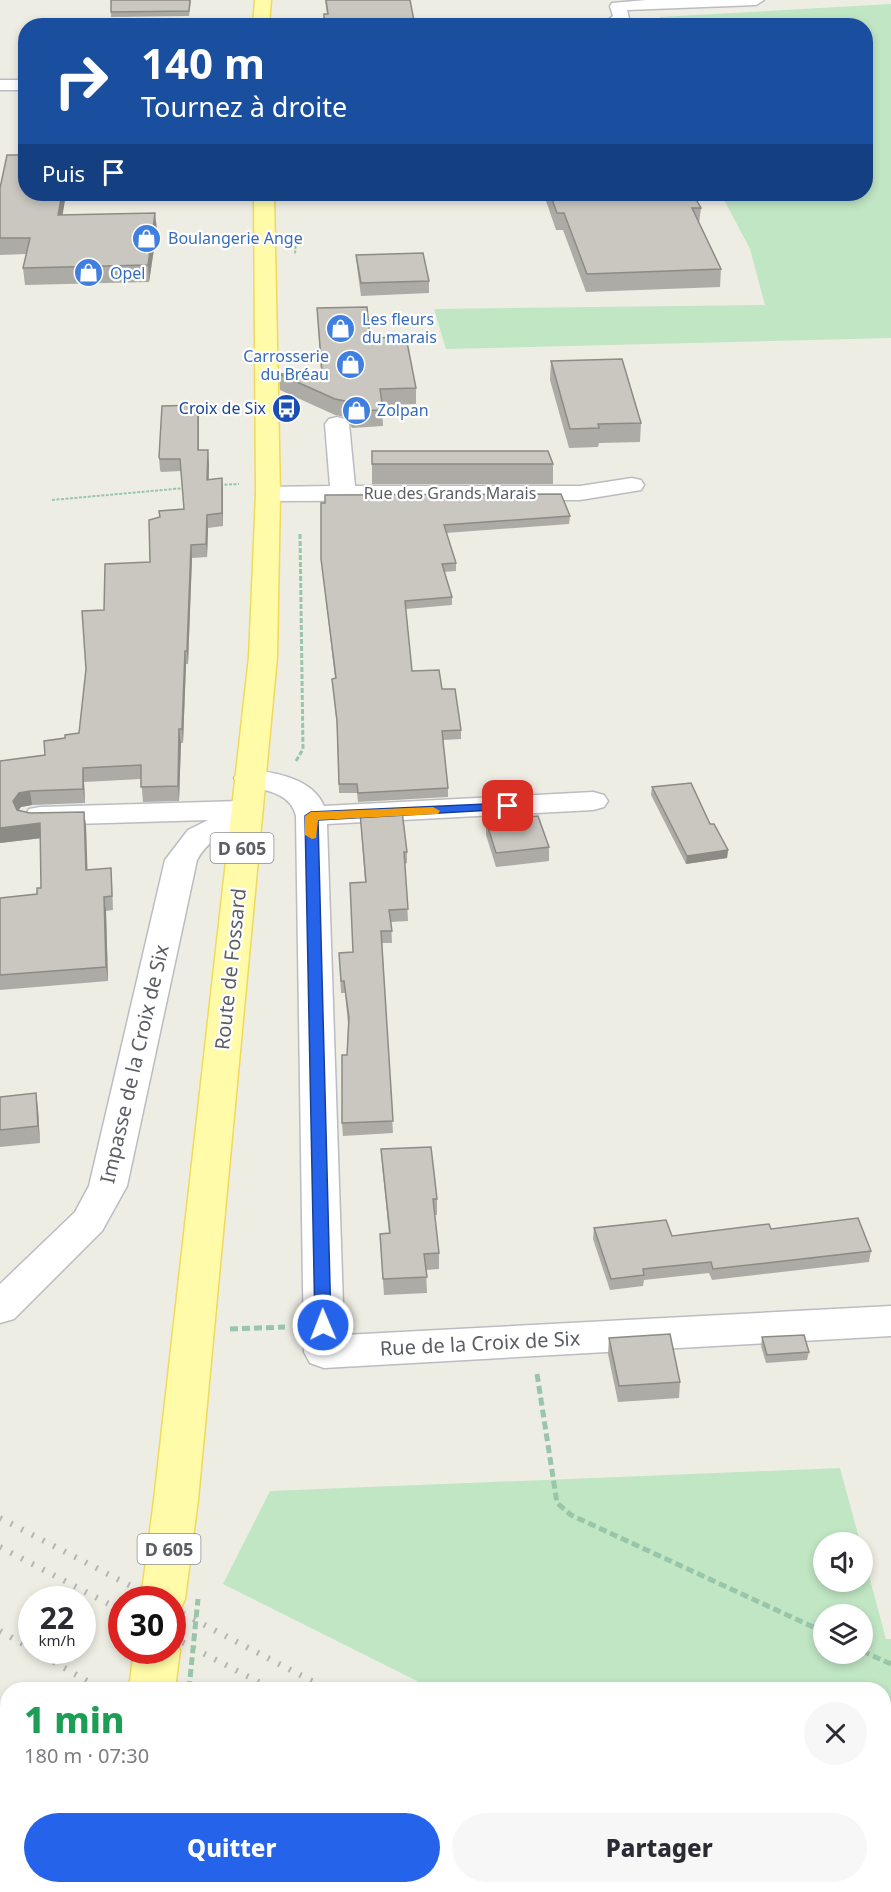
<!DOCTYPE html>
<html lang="fr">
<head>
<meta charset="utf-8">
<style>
  body { margin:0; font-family:"Noto Sans",sans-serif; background:#f7f7f7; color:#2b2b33; height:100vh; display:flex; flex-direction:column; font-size:22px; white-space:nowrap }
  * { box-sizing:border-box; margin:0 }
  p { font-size:20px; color:#7c7c81 }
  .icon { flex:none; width:33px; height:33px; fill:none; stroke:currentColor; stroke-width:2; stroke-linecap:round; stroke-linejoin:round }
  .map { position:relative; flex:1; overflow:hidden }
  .side { position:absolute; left:0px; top:1682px; width:891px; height:212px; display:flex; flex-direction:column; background:#fff; border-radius:24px 24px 0 0; box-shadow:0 3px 9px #0003 }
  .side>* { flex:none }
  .top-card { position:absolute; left:18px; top:18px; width:855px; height:183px; border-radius:24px; box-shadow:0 3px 9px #0003; background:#1a4fa0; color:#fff; overflow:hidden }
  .tools { position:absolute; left:813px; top:1532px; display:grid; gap:12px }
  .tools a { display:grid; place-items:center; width:60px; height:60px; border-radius:50%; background:#fff; box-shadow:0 3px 9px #0003; font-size:30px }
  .speed { position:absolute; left:18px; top:1586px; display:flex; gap:12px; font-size:30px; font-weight:700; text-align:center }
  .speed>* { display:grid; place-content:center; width:78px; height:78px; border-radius:50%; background:#fff; box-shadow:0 3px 9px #0003; line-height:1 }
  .speed small { font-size:15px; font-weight:400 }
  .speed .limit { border:9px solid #d22; background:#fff; color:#111 }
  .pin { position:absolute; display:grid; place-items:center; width:51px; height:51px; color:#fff; margin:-26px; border-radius:12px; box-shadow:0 3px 9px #0006 }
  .me { position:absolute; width:66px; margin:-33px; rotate:359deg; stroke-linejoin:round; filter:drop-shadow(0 0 4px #0008) }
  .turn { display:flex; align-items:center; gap:21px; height:126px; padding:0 24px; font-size:27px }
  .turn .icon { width:78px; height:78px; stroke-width:2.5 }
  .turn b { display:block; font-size:42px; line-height:51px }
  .then { display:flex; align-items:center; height:57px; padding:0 24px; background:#0003; gap:12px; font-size:22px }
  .round { display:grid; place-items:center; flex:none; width:63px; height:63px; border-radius:32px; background:#f7f7f7 }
  .head { display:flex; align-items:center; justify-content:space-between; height:102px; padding:0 24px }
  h1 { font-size:36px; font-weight:800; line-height:45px; color:#1e9e55 }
  .primary-button { display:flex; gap:12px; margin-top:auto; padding:12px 24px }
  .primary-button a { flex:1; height:69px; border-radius:36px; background:#2563eb; color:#fff; font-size:24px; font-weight:800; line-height:69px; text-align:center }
  .primary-button a+a { background:#f7f7f7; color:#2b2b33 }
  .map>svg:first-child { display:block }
  .green { fill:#c0e6c4; fill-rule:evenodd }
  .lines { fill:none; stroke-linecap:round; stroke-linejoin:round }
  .minor-casing { stroke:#bbbcc2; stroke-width:3 }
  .major-casing { stroke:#f1d95a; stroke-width:3 }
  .path-far2 { stroke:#99c6ab; stroke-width:2; stroke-dasharray:3 1.5; stroke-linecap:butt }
  .path-far1 { stroke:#99c6ab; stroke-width:3; stroke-dasharray:5 2; stroke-linecap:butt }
  .path { stroke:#99c6ab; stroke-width:5; stroke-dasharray:8 4; stroke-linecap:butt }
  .minor { fill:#fff; fill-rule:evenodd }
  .major { fill:#fffba8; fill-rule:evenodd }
  .rail { stroke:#b4b5b5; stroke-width:6; stroke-dasharray:2 10; stroke-linecap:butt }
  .path-bridge { stroke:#99c6ab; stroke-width:5; stroke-dasharray:8 4; stroke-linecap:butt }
  .wall { fill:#adaba5 }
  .shaded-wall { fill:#8d8b86 }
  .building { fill:#c9c7c0; stroke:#8d8b86; stroke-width:1.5 }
  .route { fill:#2563eb; stroke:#184099; stroke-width:1.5 }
  .slow { fill:#f59e0b }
  .labels { text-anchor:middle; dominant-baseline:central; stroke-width:4.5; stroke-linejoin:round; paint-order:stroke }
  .far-shop-label { font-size:16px; fill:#366cbe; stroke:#fff; text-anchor:start }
  .far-transit-label { font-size:16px; fill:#164399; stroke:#fff; text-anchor:end }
  .far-street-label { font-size:16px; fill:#5b5e64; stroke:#fff }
  .shield { fill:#fff; stroke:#8c8e92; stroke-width:1.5 }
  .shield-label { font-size:18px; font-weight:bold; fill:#5b5e64 }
  .street-label { font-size:20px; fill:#5b5e64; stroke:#fff }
</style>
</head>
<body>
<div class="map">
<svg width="891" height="1892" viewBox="0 0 891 1892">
  <rect width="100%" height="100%" fill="#eeede3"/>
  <path class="green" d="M891,4V338L446,349L434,309L765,305L750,249L721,194H866V26L657,25L660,17Z
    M840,1468L860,1542H824V1581H862L863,1553L886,1639H891V1892H838L825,1886H884V1689H433L223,1584L270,1491ZM824,1614H862V1653H824Z"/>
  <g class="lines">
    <defs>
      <path id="minor" d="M646,0H764L756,5L627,10L629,18L621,26H601L613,16L610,6L612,3Z
        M0,80H26V90H0Z
        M337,417L345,419L349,424L355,486H580L632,478L641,480L644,485L641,490L580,500L268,501L259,499L256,494L259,489L268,487L330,486L325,424L329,419Z
        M249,769C276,773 312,778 324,806L593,792L604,795L608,801L604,807L593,810L327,824L344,1335L891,1306V1336L324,1368L310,1363L304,1352L296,816C290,790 260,790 238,784L234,778L238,772Z
        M240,801L251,804L255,810L252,815L256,816L260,823L256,830C229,836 213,832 197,860L127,1186L102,1231L14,1319L0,1323V1284L75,1212L89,1186L165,860L188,830L208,820L40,825L29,823L25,816L29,809L40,807Z"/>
      <path id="major" d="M255,0H271L269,26H253Z
        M254,194H274L280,494L277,657L198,1500L185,1599L179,1613L172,1615V1599H141L154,1500L249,657L256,494Z
        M173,1636L180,1650L175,1689H129L134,1650H172Z
        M115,1886H165L164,1892H114Z"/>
    </defs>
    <use href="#minor" class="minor-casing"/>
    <use href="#major" class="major-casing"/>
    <path class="path-far2" d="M293,239L296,240L295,254
      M220,485L239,484
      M52,500L185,488"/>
    <path class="path-far1" d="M296,761L303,749L300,533"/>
    <path class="path" d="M230,1329L285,1327
      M537,1374L557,1503L571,1515L824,1632
      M862,1651L891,1664"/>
    <use href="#minor" class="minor"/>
    <use href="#major" class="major"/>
    <path class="rail" d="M0,1518L156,1599
      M0,1547L122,1611
      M172,1608L327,1689
      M0,1631L32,1649
      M172,1637L272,1689
      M33,1650L101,1689
      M0,1704L8,1709
      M286,1886L296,1892
      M440,1886L452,1892
      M652,1886L664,1892
      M713,1886L726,1892"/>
    <path class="path-bridge" d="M189,1689L198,1599"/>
  </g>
  <path class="wall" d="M111,0H191L189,16L111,17Z
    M325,0H410L327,14Z
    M0,188L26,194H66L62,215L157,229L149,282L25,285L23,268L26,254L0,255Z
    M545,194H693L701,208L699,224L721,269L720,287L586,292L563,230H556L545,198Z
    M356,255L429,281V293L361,296L357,267Z
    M317,308L370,338L416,388V404L382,405L383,426L352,428L346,417L335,415L280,390L279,374L321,372Z
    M551,361L641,423L640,442L599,443L598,447L569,448L550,380Z
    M199,417V450L209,463V479L222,478L223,526L208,528L207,557L192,558L188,664H186L183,743H181L179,801L143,802L141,779L84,782L85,803L32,805L21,807L18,810L30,813L84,812L86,826L87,869L112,882L113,910L106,911L108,981L0,990V898L37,894L41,888V838L0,843L45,755L65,738L79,733L104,610L150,562L184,509L181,471L161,472L160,470L159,457Z
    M372,464H553V484H372Z
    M321,503L570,516L569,524L446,533L456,563V571L444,572L452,597V605L406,609L412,671L442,689L461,730V739L443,740L448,788V797L358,802L357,793H339L337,728L332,679L335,678L322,567Z
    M652,787L710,824L728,850L727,858L686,864L651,795Z
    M360,813L407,852V863L405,864L408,921L391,922L392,943H382L393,1133L343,1136L342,1123L347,1055L348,1024L345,993H341L339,953L353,952L365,882Z
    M486,821L549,847V861L496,867L486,835Z
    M0,1097L38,1109L40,1143L0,1147Z
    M381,1149L437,1199V1215H435L439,1253V1269L426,1270L427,1293L384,1295L380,1234H389L382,1165Z
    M594,1228L672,1236L771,1229L871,1251L869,1262L712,1280L709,1273L644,1280L643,1286L610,1290L593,1239Z
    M762,1337L809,1352L807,1360L766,1363L761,1346Z
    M609,1338L680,1382L679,1398L618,1402L608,1354Z"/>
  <path class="shaded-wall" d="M62,194H66L60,231L58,215Z
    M155,213L157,229L149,282L148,265Z
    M198,405L199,417V463L198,450Z
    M208,450L209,463L208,492L207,480Z
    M222,478L223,491V526L222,513Z
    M207,515L208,528L207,557L206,544Z
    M191,545L192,558L188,664L187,651Z
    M185,651L186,664L183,743L182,729Z
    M179,729L181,743L179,801L178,786Z
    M83,768L84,782L85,803L83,789Z
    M30,791L32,805L21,807L15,815L13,801L19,793Z
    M84,812L86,826L88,884L86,870Z
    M40,823L42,838L0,843V828Z
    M728,850L727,858L686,864L687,856Z
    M104,897L106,911L108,981L106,967Z
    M36,1093L38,1109L40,1143L38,1126Z"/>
  <path class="building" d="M111,0H190L189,11L111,12Z
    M326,0H410L415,26H324V14H328Z
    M7,155H26V194H62L58,215L155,213L148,265L23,268L30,238H0V188Z
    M550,194H693L701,208H692L721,269L587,274L564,213H557Z
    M423,253L429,281L361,283L356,255Z
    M367,307L370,338L406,337L416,388L380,389L383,410L351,411L345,401L335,399L279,374L322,372L317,308Z
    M622,359L641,423L598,424L599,428L570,429L551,361Z
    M198,405V450H208L207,480L222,478V513L207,515L206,544L191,545L187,651H185L182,729H179L178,786L141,787V765L83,768V789L30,791L19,793L13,801L17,810L30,813L84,812L86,870L111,868L112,896L104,897L106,967L0,975V898L37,894V888H41L40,823L0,828V761L45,755L44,741L65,738V735L79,733L86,669L82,611L104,610L105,564L150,562L149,520L160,517L159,511L184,509L180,459H160L159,457L162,406Z
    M372,451H548L553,464H372Z
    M561,494L570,516L444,525L456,563L442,564L452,597L405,601L412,671L439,670L442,689H455L461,730L442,731L448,788L358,793L357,784H339L337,721L332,679L336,678L321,559V503H325V495Z
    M691,783L710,824H714L728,850L687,856L652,787Z
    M402,811L407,852H404L408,909L389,910L392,931H381L393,1121L342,1123V1055H347L349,1018L344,981H341L339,953L353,952L350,883L366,882L360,813Z
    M538,816L549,847L496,853L486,821Z
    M36,1093L38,1126L0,1130V1097Z
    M431,1147L437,1199H433L439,1253L424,1254L427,1277L383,1279L380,1234L390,1233L381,1149Z
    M858,1218L871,1251L713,1269L711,1262L643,1269L644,1275L611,1279L594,1228L666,1220L672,1236L769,1224L771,1229Z
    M670,1334L680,1382L619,1386L609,1338Z
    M804,1335L809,1352L767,1355L762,1337Z"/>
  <path class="route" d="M508,803L512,804L514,806L512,809L318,820L331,1325L329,1329L323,1331L317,1329L315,1325L305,816L311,812Z"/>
  <path class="slow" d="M433,807L440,811L438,814L318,820L316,838L312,839L305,835V816L311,812Z"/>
  <defs>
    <symbol id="shop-disc" viewBox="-11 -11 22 22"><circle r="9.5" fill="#3f7fe0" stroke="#fff"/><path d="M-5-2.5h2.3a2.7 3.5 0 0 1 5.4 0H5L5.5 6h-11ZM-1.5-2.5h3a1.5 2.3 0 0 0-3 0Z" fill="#fff"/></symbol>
    <symbol id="bus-disc" viewBox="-11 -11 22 22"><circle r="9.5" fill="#1a4fb4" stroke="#fff"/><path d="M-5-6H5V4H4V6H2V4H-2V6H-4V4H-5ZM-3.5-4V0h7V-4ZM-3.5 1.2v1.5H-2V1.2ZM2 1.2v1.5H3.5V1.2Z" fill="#fff"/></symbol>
  </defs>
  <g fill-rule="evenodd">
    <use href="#shop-disc" x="130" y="222" width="33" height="33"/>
    <use href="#shop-disc" x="72" y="256" width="33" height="33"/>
    <use href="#shop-disc" x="324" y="312" width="33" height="33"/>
    <use href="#shop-disc" x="334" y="348" width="33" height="33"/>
    <use href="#bus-disc" x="270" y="392" width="33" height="33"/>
    <use href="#shop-disc" x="340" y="394" width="33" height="33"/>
  </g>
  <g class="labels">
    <g class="far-shop-label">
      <text x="168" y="238">Boulangerie Ange</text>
      <text x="110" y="273">Opel</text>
      <text x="362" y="319">Les fleurs<tspan x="362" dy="18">du marais</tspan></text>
      <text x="329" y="356" text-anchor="end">Carrosserie<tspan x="329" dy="18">du Bréau</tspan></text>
      <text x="377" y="410">Zolpan</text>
    </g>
    <g class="far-transit-label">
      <text x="266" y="408">Croix de Six</text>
    </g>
    <g class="far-street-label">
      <text x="450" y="493">Rue des Grands Marais</text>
    </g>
    <g class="shield">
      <rect x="210.5" y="833" width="63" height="30" rx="4.5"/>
      <rect x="137.5" y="1534" width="63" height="30" rx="4.5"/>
    </g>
    <g class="shield-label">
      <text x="242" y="848">D 605</text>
      <text x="169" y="1549">D 605</text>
    </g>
    <g class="street-label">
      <text transform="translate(230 969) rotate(-84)">Route de Fossard</text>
      <text transform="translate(134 1064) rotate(-77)">Impasse de la Croix de Six</text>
      <text transform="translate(480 1343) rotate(-3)">Rue de la Croix de Six</text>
    </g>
  </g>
</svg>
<div class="tools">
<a><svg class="icon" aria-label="sound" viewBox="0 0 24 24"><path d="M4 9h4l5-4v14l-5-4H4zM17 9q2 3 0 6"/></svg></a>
<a><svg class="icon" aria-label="layers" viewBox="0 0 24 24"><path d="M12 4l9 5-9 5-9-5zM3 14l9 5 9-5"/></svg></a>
</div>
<div class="speed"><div>22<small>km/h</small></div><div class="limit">30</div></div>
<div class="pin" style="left:508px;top:806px;background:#d93025"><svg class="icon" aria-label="arrive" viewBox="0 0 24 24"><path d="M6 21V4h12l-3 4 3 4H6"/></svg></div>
<svg class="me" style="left:323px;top:1325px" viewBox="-20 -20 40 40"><circle r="17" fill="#2563eb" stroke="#fff" stroke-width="3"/><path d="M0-11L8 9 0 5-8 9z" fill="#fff"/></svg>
<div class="top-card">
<div class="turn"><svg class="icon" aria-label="right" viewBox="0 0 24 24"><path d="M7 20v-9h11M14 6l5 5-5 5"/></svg><div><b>140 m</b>Tournez à droite</div></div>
<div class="then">Puis<svg class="icon" aria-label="arrive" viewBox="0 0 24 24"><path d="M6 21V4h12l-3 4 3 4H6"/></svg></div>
</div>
<section class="side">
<div class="head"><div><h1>1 min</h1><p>180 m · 07:30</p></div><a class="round"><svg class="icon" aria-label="close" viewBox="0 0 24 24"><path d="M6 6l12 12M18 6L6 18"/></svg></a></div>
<div class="primary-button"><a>Quitter</a><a>Partager</a></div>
</section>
</div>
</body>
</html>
